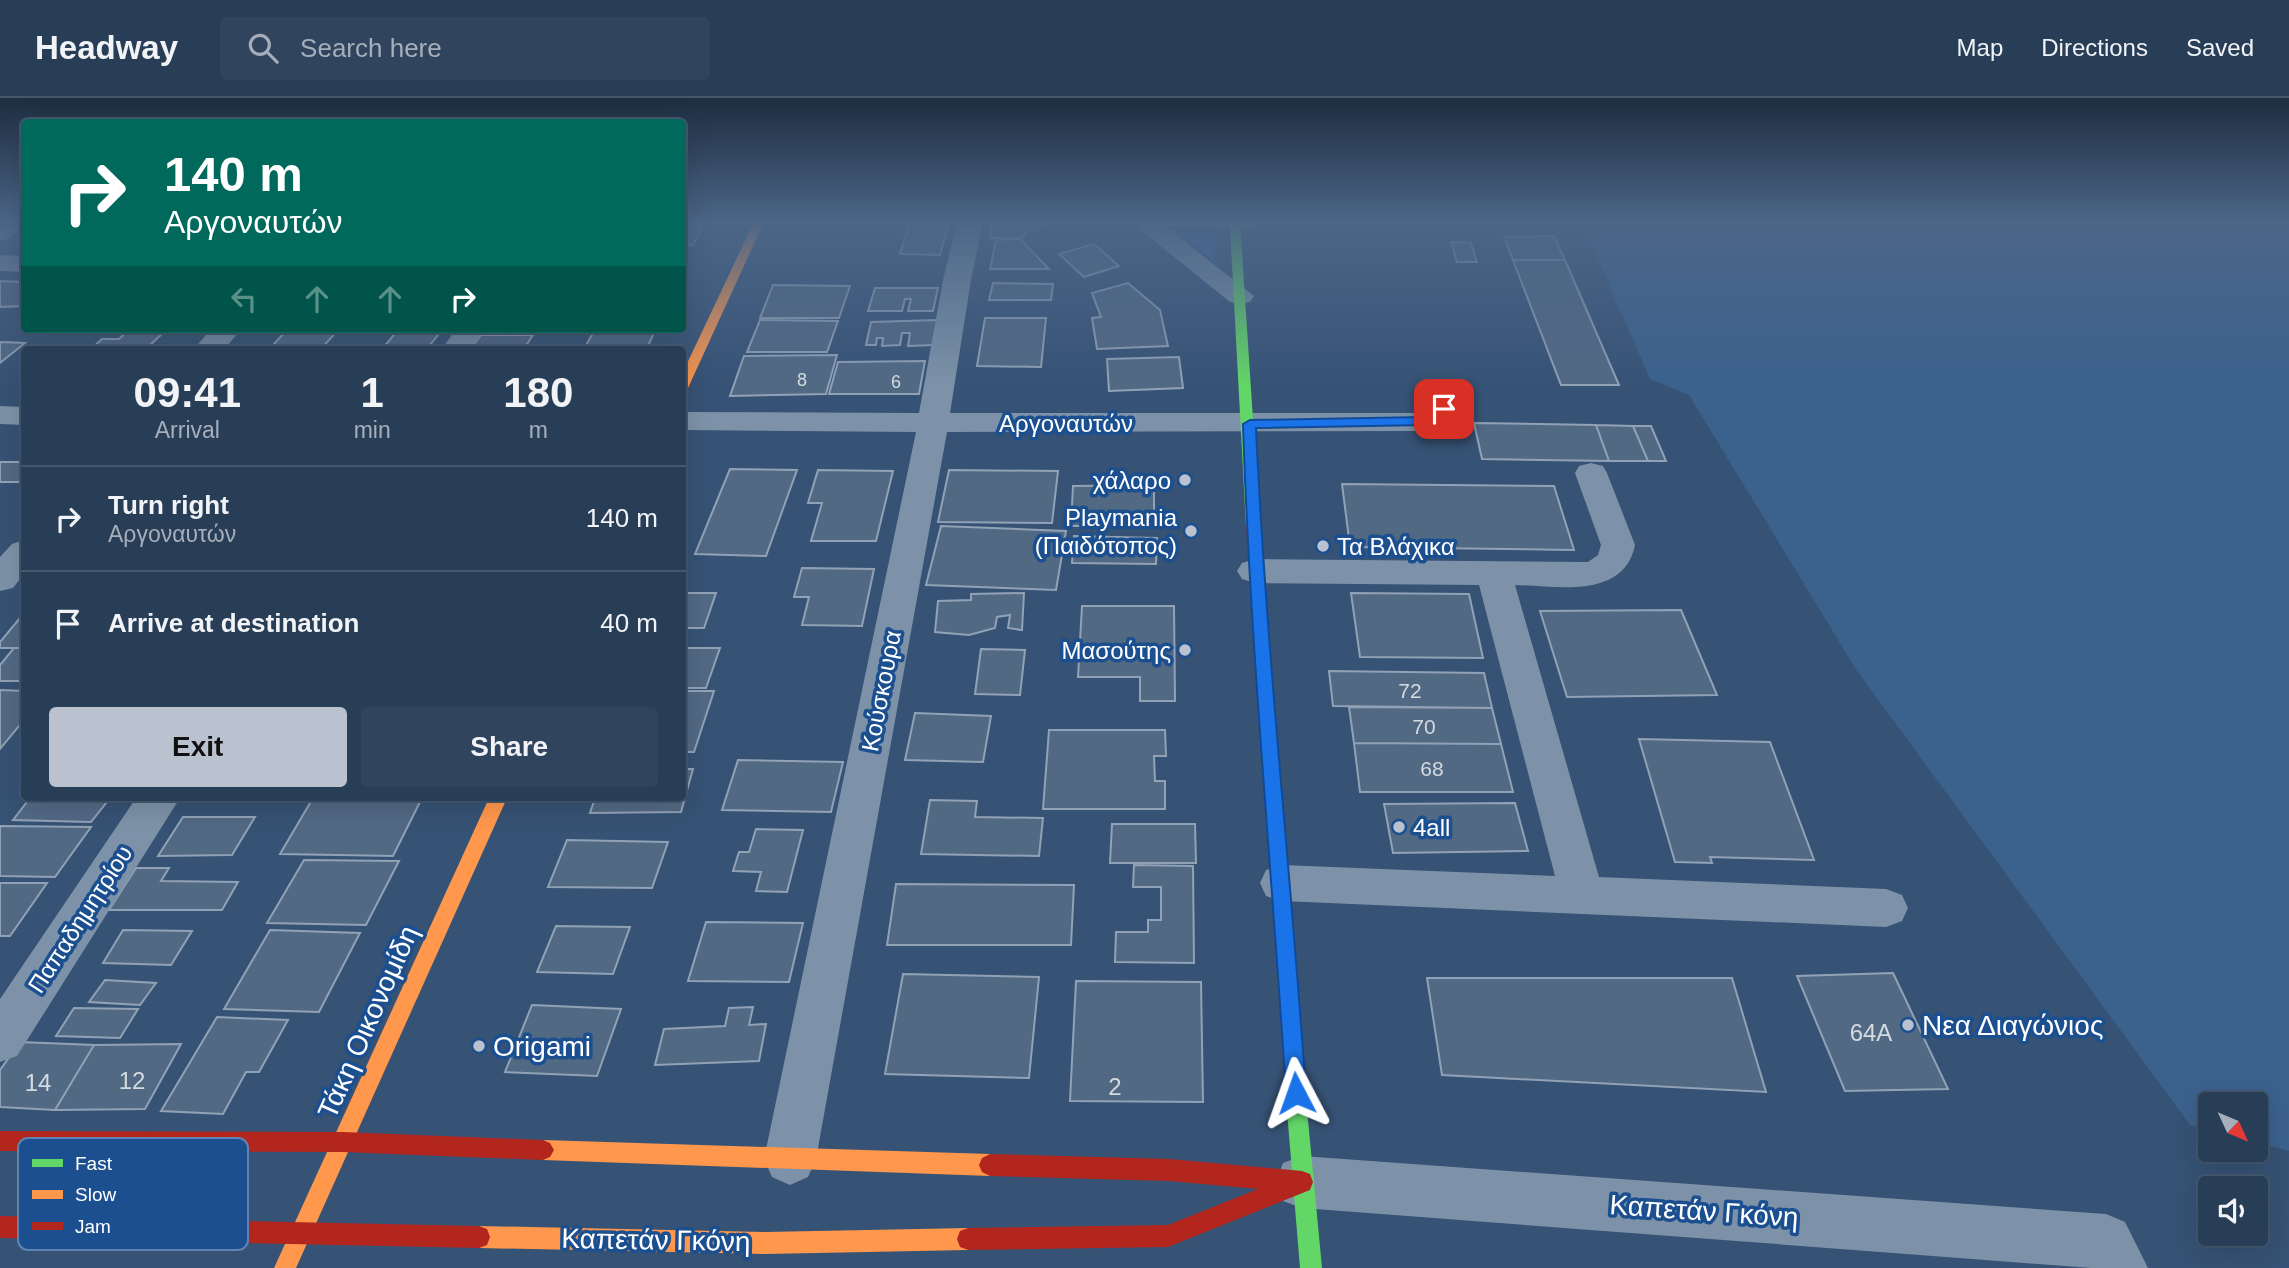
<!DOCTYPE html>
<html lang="en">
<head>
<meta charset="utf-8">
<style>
  body { margin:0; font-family:Arial,sans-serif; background:#30455d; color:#f1f3f6; height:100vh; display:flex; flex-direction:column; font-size:26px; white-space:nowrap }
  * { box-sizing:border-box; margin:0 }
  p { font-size:23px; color:#a5aeba }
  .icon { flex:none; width:38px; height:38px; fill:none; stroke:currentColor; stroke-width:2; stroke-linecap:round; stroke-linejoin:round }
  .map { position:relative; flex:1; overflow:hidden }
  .drawer { position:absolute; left:21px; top:248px; width:665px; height:455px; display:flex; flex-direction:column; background:#283e57; border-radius:7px; box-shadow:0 7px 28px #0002,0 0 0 2px #44576d }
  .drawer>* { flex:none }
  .banner { position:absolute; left:21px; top:21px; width:665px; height:214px; border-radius:7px; box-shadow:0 7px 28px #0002,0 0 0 2px #44576d; background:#00695c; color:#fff; overflow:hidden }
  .needle { width:46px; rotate:134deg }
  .fabs { position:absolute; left:2198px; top:994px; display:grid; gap:14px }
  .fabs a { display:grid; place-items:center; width:70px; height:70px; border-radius:7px; background:#283e57; box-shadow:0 7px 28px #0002,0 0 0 2px #44576d; font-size:35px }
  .pin { position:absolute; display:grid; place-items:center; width:60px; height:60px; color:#fff; margin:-30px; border-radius:14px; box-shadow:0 4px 10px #0006 }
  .me { position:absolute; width:77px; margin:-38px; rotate:356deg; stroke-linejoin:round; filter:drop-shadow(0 0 5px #0008) }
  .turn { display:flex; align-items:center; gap:24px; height:147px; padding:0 28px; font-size:32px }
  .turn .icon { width:91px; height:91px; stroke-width:2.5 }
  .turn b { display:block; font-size:49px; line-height:60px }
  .lanes { display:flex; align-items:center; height:66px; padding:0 28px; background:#0003; justify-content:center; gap:35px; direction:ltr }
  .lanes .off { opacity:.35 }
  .eta { display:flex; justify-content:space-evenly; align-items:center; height:119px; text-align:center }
  .eta b { font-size:42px; font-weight:600; line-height:49px }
  .primary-button { display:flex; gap:14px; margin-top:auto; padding:14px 28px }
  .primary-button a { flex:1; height:80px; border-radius:7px; background:#b9c2ce; color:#111; font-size:28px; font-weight:600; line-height:80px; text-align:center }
  .primary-button a+a { background:#30455d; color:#f1f3f6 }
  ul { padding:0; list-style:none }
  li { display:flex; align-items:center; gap:21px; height:105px; padding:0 28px; border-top:2px solid #44576d }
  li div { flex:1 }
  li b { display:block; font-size:26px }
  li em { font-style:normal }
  header { display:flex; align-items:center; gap:42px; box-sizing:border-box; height:98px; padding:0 35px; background:#283e57; border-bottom:2px solid #44576d }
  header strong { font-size:33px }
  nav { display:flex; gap:38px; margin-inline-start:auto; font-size:24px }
  .search { width:490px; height:63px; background:#30455d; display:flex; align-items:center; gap:18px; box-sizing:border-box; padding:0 24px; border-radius:7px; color:#a5aeba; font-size:26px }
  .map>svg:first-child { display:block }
  .green { fill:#2f66a5 }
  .water { fill:#3b618d }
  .building { fill:#526984; stroke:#92a2b6; stroke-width:2 }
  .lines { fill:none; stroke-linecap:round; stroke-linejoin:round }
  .lane { fill:#7d92a8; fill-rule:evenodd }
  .street { fill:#7d92a8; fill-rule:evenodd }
  .fast { fill:#63d668; fill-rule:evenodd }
  .slow { fill:#ff974d; fill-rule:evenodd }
  .jam { fill:#b3261e; fill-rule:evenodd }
  .route { fill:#1a73e8; stroke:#114b97; stroke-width:2 }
  .poi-dot { fill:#b9c2ce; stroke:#1b4f8f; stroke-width:2.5 }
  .labels { text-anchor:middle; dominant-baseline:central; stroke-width:7; stroke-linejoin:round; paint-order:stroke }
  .far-number-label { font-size:18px; fill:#d4dae0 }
  .number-label { font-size:21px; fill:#d4dae0 }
  .street-label { font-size:24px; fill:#fff; stroke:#1b4f8f }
  .poi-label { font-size:24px; fill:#fff; stroke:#1b4f8f; text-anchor:end }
  .near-number-label { font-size:24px; fill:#d4dae0 }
  .near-street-label { font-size:28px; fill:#fff; stroke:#1b4f8f }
  .near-poi-label { font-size:28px; fill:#fff; stroke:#1b4f8f; text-anchor:start }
  .key { fill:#1b4f8f; stroke:#5f84b1; stroke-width:2 }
  .key-label { font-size:19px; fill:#fff }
</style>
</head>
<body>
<header>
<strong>Headway</strong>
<div class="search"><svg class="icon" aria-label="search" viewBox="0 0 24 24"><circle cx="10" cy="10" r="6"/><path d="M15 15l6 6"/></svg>Search here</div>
<nav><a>Map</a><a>Directions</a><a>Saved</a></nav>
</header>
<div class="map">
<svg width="2289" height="1170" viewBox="0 0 2289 1170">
  <rect width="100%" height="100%" fill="#365274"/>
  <path class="green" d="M1214,135L1215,165L1182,135Z"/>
  <path class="water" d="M1564,124H2289V1053L2256,1044V1006H2210V1032L2190,1027L1857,573L1689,297L1650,281L1586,134Z"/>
  <path class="building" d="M910,124H949L940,157L900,156Z
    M997,124H1057L1027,132L1022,140H990L991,129Z
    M682,127L703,128L693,147L682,146Z
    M1554,138L1565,162H1513L1504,139Z
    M1020,141L1049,171H990L996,142Z
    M1451,144L1471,145L1477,164H1457Z
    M1094,146L1119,168L1084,179L1059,156Z
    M1513,162H1565L1619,287H1561Z
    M0,183L24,184V208L0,209Z
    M993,185L1053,186L1051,202H989Z
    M1128,185L1160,212L1168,248L1097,251L1092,220L1101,219L1092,195Z
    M773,187L850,188L839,220H760Z
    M875,190H938L933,213H908L911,201H905L902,213H868Z
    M985,220H1046L1041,269L977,268Z
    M760,222L838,223L827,254H747Z
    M937,222L934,247L908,248L910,235H902L900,247L882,248L883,240H877L876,247H866L871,224Z
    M130,231H167L145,252H90L102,241H119Z
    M288,231H339L321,251L271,249Z
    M399,231H407L442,232L426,252H381Z
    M593,235H654L646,252H596L597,249H585Z
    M481,237H533L523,252H470Z
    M0,244L25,245L0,265Z
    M837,257L826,296L730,298L744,258Z
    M1179,259L1183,290L1109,293L1107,261Z
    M925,263L919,296H829L838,264Z
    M1474,325L1596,327L1609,363L1482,361Z
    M1596,327L1633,328L1648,363H1609Z
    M1633,328H1651L1666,363H1648Z
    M0,364H24V384H0Z
    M730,371L797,372L766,458L695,456Z
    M818,372L893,373L876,443H811L822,405H808Z
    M949,372L1058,373L1052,425L938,424Z
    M1342,386L1554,388L1574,452L1350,449Z
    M1154,387V428H1071L1073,388Z
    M941,428L1066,433L1056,492L926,487Z
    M1074,438L1157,440L1156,466L1072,465Z
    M802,470L874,471L862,528L802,527L809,499H794Z
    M682,495H716L704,530H682Z
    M1024,495L1022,532L1008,530L1010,517L997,519L995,530L969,537L935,534L938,503L971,502V496Z
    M1351,495L1469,496L1483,560L1360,559Z
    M1082,508H1174L1175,603H1140V579H1078Z
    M1681,512L1717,597L1567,599L1540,513Z
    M24,515V550H0V544Z
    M14,550H24V583H0V567Z
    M682,550H720L706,590H682Z
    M981,551L1025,552L1020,597L975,596Z
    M1329,573L1484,575L1492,610L1333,608Z
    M0,592L24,593V622L0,651Z
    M682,593H714L694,654H682Z
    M1349,609L1492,610L1501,646L1354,645Z
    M915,615L991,618L983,664L905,662Z
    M1049,632H1165L1166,658H1154L1155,683H1165V711H1043Z
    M1639,641L1770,644L1814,762L1710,759L1712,765L1675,764Z
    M1354,645L1501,646L1513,694H1360Z
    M738,662L843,664L831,714L722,712Z
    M682,671H693L681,714L590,715L595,700H682Z
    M30,700H110L91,724L13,722Z
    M313,700H422L393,758L280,756Z
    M930,702L977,703L975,719L1043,720L1039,758L921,756Z
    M1515,705L1528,753L1393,755L1384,706Z
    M183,719H255L232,757L158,758Z
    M1112,726H1195L1196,765H1110Z
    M0,728L91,729L55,779L0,778Z
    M756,731L803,732L787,794L756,793L761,774L733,773L739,754H749Z
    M567,742L668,744L652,790L548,789Z
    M304,762L399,763L366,827L267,825Z
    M1134,767L1193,768L1194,865L1115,864L1116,834H1148V822H1161V789H1133Z
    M136,770H169L161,783L238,784L222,812H109Z
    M0,785H47L10,838H0Z
    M896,786L1074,787L1071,847H887Z
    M706,824L803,825L789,884L688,883Z
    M556,828L630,829L613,876L537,874Z
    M123,832L192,833L171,867L103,865Z
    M270,832L360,835L319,914L224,911Z
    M1893,875L1948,991L1845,993L1797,878Z
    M903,876L1039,879L1029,980L885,976Z
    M1427,880H1732L1766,994L1442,977Z
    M105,882L156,885L140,907L89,904Z
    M1076,883L1201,884L1203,1004L1070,1003Z
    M532,907L621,911L597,978L505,974Z
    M753,909L749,927L766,926L759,963L655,967L664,931L725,928L729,910Z
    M74,910L138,911L120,940L56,938Z
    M217,919L288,922L259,974H246L223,1016L161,1013Z
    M20,944L94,947L55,1012L0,1009V972Z
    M181,946L145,1011L55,1012L94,947Z"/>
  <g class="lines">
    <path class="lane" d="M1229,124H1265C1257,131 1239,132 1230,129Z"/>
    <path class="street" d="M0,124H24V127L9,140L0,143Z
      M957,124H983L971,182L950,315H1419C1436,311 1430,298 1455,304L1459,311L1447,327L1419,333L947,334L816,1061L808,1079L790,1087L772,1079L764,1061L916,334L682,332V314L919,315L943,182Z
      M1131,124H1160L1254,198L1250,204L1240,206L1230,204Z
      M0,157L24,158V174L0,173Z
      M211,231H241L224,252H193Z
      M456,231H484L471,252H441Z
      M0,308L24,309V327L0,326Z
      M1591,365L1603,368L1607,375L1635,447C1624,502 1556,488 1515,487L1599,779L1886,791L1902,797L1908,810L1902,823L1886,829L1282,803L1266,798L1260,785L1266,772L1282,767L1555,778L1479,487L1255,485L1242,481L1237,473L1242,465L1255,461L1588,464L1598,457L1601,447L1575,375L1579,368Z
      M24,442V476L13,490L0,493V459L12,446Z
      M136,700H180L17,958L0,964V901Z
      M1302,1058L2106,1116L2125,1124L2148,1170H2091L1302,1110L1283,1103L1276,1084L1283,1065Z"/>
    <path class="fast" d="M1139,124H1240L1260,428L1258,431H1248L1246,428L1230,129L1144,127Z
      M1296,991L1303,994L1306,1001L1322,1170H1300L1286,1001L1289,994Z"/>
    <path class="slow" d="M754,124H764L688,290L682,294V276Z
      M489,700H507L296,1170H274Z
      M543,1042L990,1056L998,1060L1001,1067L998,1074L990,1078L543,1062L536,1059L532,1052L536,1045Z
      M479,1128L765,1134L968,1130L976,1133L979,1141L976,1149L968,1152L765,1156L479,1150L471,1147L468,1139L471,1131Z"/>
    <path class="jam" d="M1253,423L1260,428L1306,1001L1303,1008L1296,1011L1289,1008L1286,1001L1246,428Z
      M0,1033L343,1034L543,1042L550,1045L554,1052L550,1059L543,1062L343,1054L0,1053Z
      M990,1056L1169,1061L1302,1073L1310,1076L1313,1084L1310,1092L1168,1149L968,1152L960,1149L957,1141L960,1133L968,1130L1168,1127L1258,1091L1169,1083L990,1078L982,1074L979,1067L982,1060Z
      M0,1118L479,1128L487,1131L490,1139L487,1147L479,1150L0,1140Z"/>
  </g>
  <linearGradient id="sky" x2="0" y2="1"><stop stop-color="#1e2d40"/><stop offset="0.43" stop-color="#4c6688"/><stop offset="1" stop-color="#4c6688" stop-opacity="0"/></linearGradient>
  <rect width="2289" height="288" fill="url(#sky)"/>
  <path class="route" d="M1444,307L1449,308V313L1440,322L1425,327L1256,330C1266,552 1291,773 1306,995L1303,1002L1296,1005L1289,1002L1286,995C1272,772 1250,549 1243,326L1250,322L1424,319Z"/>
  <g class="poi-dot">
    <circle cx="1185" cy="382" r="7"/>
    <circle cx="1191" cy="433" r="7"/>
    <circle cx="1323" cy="448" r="7"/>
    <circle cx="1185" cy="552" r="7"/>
    <circle cx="1399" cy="729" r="7"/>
    <circle cx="1908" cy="927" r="7"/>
    <circle cx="479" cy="948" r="7"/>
  </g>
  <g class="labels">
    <g class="far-number-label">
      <text x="802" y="282">8</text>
      <text x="896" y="284">6</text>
    </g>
    <g class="number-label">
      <text x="1410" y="592">72</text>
      <text x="1424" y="628">70</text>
      <text x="1432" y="670">68</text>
    </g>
    <g class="street-label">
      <text x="1066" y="325">Αργοναυτών</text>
      <text transform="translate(881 593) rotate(-79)">Κούσκουρα</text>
      <text transform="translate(80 821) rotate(-57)">Παπαδημητρίου</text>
    </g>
    <g class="poi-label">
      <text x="1171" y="382">χάλαρο</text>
      <text x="1177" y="419">Playmania<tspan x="1177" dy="28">(Παιδότοπος)</tspan></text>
      <text x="1337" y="448" text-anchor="start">Τα Βλάχικα</text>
      <text x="1171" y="552">Μασούτης</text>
      <text x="1413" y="729" text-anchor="start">4all</text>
    </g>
    <g class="near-number-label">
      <text x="1871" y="934">64A</text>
      <text x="132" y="982">12</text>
      <text x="38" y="984">14</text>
      <text x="1115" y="988">2</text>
    </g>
    <g class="near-street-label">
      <text transform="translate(368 924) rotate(-66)">Τάκη Οικονομίδη</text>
      <text transform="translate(1704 1113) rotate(4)">Καπετάν Γκόνη</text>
      <text transform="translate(656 1142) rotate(1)">Καπετάν Γκόνη</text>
    </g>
    <g class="near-poi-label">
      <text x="1922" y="927">Νεα Διαγώνιος</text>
      <text x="493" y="948">Origami</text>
    </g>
  </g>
  <rect x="18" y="1040" width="230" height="112" rx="10" class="key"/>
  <rect x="32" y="1061" width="31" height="8" fill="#63d668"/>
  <rect x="32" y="1092" width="31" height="9" fill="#ff974d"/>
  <rect x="32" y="1124" width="31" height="8" fill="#b3261e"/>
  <g class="key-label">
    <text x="75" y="1072">Fast</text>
    <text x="75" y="1103">Slow</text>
    <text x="75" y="1135">Jam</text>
  </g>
</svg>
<div class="fabs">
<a><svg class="needle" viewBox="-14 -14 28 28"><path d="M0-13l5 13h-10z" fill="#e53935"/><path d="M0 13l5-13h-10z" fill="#a5aeba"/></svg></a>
<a><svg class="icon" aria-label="sound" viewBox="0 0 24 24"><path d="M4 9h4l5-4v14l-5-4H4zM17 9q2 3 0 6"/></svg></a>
</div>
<div class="pin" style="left:1444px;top:311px;background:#d93025"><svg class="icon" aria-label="arrive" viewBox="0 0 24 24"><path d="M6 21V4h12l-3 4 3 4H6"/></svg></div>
<svg class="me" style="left:1296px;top:995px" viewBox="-20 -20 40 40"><path d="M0-17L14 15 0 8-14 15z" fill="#1a73e8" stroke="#fff" stroke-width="4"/></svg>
<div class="banner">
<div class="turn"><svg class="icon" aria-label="right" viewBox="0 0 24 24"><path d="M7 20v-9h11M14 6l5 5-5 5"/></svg><div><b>140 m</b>Αργοναυτών</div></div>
<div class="lanes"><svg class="icon off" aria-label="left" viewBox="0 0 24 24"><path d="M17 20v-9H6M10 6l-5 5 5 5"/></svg><svg class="icon off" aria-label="ahead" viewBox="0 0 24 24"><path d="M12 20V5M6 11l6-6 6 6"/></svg><svg class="icon off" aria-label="ahead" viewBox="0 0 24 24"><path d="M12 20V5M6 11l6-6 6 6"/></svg><svg class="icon" aria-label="right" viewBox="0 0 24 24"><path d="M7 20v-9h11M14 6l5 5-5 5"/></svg></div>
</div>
<section class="drawer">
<div class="eta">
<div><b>09:41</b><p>Arrival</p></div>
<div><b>1</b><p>min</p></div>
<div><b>180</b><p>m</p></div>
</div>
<ul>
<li><svg class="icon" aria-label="right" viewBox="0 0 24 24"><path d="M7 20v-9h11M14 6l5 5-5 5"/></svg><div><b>Turn right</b><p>Αργοναυτών</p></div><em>140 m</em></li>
<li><svg class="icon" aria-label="arrive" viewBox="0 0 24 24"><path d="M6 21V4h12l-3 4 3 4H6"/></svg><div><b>Arrive at destination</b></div><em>40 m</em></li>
</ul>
<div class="primary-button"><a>Exit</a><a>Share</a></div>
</section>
</div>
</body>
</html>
